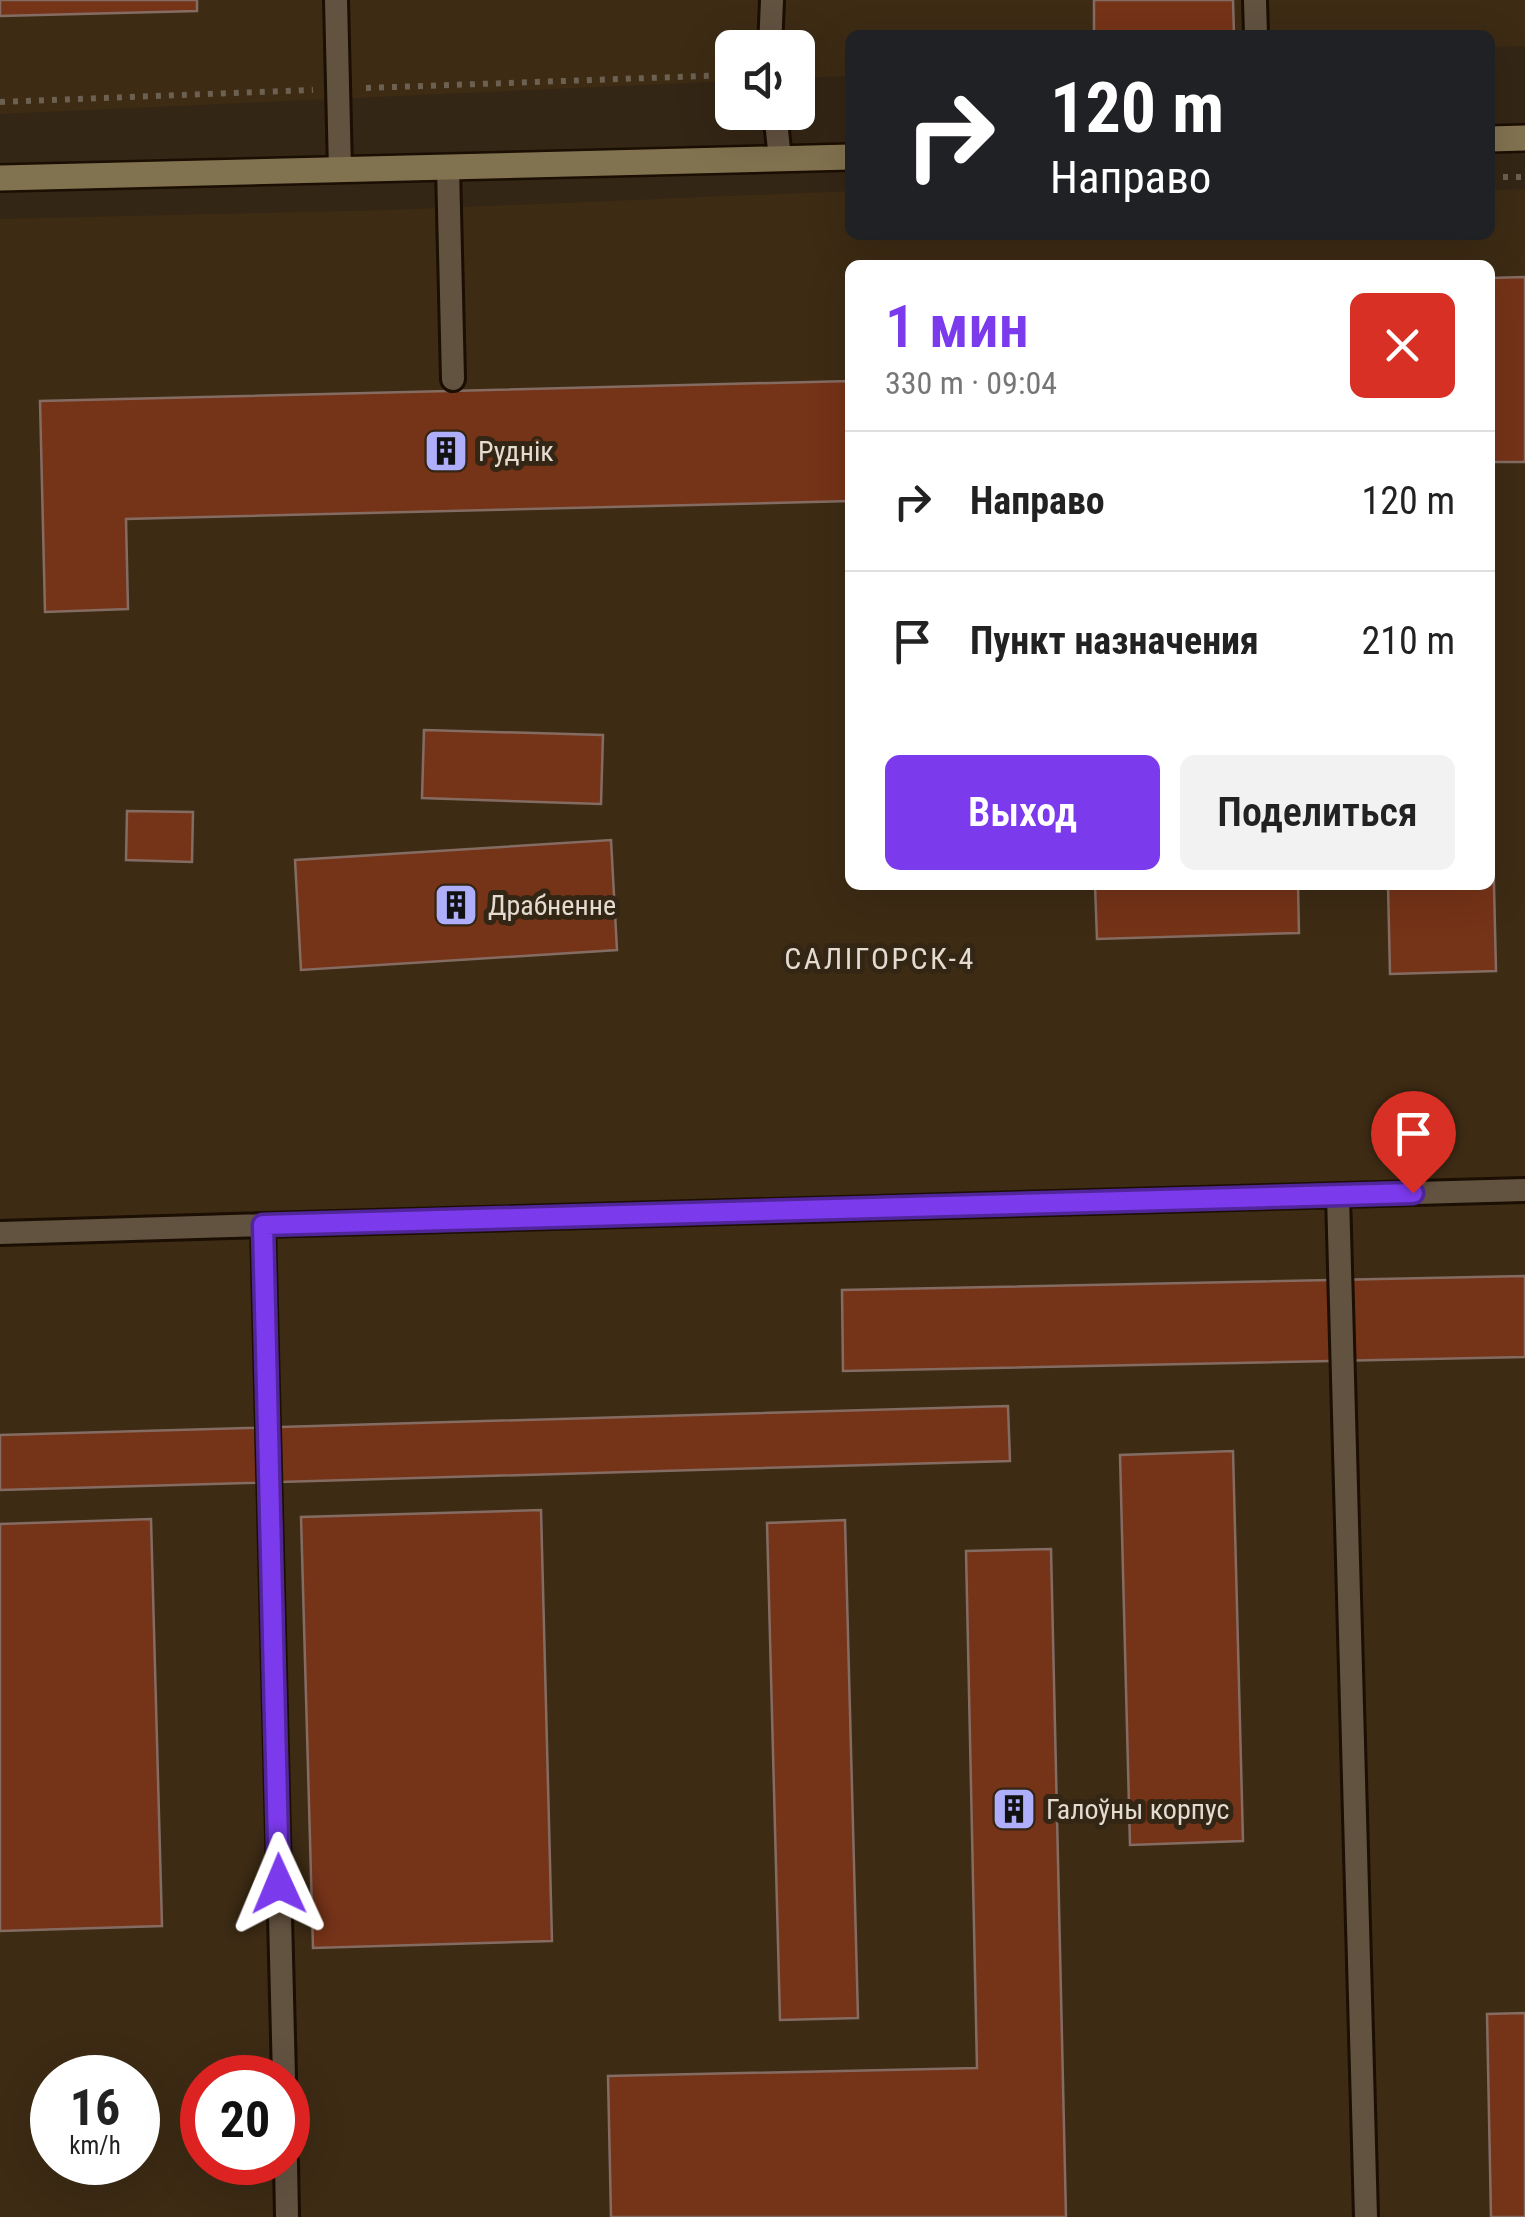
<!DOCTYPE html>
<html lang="ru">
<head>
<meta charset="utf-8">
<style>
  body { margin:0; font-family:"Roboto Condensed",sans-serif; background:#f2f2f2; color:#222; height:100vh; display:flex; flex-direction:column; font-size:38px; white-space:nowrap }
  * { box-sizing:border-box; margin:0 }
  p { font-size:32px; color:#767676 }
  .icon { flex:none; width:55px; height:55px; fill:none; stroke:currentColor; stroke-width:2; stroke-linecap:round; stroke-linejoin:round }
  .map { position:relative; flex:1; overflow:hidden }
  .side { position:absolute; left:845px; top:260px; width:650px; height:630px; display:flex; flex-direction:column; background:#fff; border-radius:15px; box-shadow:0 10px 40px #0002 }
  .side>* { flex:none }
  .guide { position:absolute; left:845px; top:30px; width:650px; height:210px; border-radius:15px; box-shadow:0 10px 40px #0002; background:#202124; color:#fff; overflow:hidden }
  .controls { position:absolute; left:715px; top:30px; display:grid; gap:20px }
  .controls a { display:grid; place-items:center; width:100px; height:100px; border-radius:15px; background:#fff; box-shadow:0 10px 40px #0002; font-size:50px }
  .speed { position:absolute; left:30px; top:2055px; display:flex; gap:20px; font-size:50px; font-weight:700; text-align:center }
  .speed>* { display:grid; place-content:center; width:130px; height:130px; border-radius:50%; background:#fff; box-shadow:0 10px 40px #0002; line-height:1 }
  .speed small { font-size:25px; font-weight:400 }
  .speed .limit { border:15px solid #d22; background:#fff; color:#111 }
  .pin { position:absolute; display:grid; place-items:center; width:85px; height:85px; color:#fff; margin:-102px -42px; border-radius:50% 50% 50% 0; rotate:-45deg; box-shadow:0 0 10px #0007 }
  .pin .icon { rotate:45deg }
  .me { position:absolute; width:110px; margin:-55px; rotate:359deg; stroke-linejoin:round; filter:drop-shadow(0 0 8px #0008) }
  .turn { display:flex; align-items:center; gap:35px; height:210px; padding:0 40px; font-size:45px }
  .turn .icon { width:130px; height:130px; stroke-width:2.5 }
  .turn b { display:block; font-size:70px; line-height:85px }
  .round { display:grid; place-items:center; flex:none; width:105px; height:105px; border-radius:15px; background:#f2f2f2 }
  .headline { display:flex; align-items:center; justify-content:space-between; height:170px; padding:0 40px }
  h1 { font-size:60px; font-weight:600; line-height:75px; color:#7c3aed }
  .primary-button { display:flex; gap:20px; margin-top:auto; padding:20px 40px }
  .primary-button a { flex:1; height:115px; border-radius:15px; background:#7c3aed; color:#fff; font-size:40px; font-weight:600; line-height:115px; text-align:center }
  .primary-button a+a { background:#f2f2f2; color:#222 }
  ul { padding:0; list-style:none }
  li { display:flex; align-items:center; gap:30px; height:140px; padding:0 40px; border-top:2px solid #e0e0e0 }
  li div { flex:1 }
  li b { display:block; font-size:38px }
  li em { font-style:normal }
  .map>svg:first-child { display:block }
  .built { fill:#3d2b14; fill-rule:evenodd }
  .building { fill:#753318; stroke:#856c63; stroke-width:2.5 }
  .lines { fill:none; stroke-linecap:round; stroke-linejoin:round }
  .lane-casing { stroke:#1b0e02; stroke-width:28 }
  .secondary-casing { stroke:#1b0e02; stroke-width:30 }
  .path { stroke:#6c6051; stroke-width:6; stroke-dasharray:5 8; stroke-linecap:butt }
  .lane { stroke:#625240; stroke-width:22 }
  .secondary { stroke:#827350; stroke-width:25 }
  .route-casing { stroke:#51269a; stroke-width:25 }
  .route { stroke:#7c3aed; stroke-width:18 }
  .labels { text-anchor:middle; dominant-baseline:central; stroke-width:10; stroke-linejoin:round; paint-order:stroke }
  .poi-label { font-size:28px; fill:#e4dbd1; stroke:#342615; text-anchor:start }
  .neighbourhood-label { font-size:30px; letter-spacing:2.5px; fill:#e4dbd1; stroke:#342615 }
</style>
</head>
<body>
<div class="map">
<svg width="1525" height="2217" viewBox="0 0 1525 2217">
  <rect width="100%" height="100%" fill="#342615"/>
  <path class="built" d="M0,0H1525V46L1490,47V35H850V76L798,78V48H732V81L0,114Z
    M1525,189V2217H0V219L391,210L850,191V235H1490V190ZM850,265H1490V885H850ZM52,2078H138V2162H52ZM202,2078H288V2162H202Z"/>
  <path class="building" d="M0,0H197V11L0,16Z
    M1094,0H1233L1234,35H1094Z
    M1525,277V462H1490V278Z
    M850,381V501L126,519L128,609L45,612L40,401Z
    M424,730L603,735L601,804L422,798Z
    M127,811L193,812L192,862L126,860Z
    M611,840L617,950L301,970L295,860Z
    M1490,843H1493L1496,971L1390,974L1388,885H1490Z
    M1095,885H1298L1299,933L1097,939Z
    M1525,1276V1357L843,1371L842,1290Z
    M1008,1406L1010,1461L0,1490V1435Z
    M1233,1451L1243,1841L1130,1845L1120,1455Z
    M541,1510L552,1941L313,1948L301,1517Z
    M151,1519L162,1926L0,1931V1524Z
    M845,1520L858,2018L780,2020L767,1523Z
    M1051,1549L1066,2217H611L608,2076L977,2068L966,1551Z
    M1525,2013V2217H1491L1487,2014Z"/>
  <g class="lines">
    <defs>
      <path id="lane" d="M336,0L340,170
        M1255,0L1256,35
        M770,48L772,0
        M775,112L780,159
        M448,167L453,379
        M1338,1195L1366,2217
        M0,1233L263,1225
        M284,2078L263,1225L1525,1190
        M286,2162L287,2217"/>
      <path id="secondary" d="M1490,139L1525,138
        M0,178L850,157"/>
    </defs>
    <use href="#lane" class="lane-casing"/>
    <use href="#secondary" class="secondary-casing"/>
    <path class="path" d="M366,88L732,75
      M0,102L313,90
      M1490,177H1525"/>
    <use href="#lane" class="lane"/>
    <use href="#secondary" class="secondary"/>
  </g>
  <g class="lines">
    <defs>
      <path id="route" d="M279,1884L263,1225L1413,1193"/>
    </defs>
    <use href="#route" class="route-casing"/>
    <use href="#route" class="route"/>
  </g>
  <defs>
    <symbol id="building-square" viewBox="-11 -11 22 22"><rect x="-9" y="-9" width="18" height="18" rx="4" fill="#aeaefa" stroke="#342615"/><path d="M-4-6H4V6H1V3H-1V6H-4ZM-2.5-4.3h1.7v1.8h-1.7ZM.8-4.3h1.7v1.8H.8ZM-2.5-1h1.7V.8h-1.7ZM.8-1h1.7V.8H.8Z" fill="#111"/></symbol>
  </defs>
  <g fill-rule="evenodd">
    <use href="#building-square" x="421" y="426" width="50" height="50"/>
    <use href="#building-square" x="431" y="880" width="50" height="50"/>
    <use href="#building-square" x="989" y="1784" width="50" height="50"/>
  </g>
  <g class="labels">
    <g class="poi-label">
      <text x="478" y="451">Руднік</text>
      <text x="488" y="905">Драбненне</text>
      <text x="1046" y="1809">Галоўны корпус</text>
    </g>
    <g class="neighbourhood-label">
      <text x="880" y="958">САЛІГОРСК-4</text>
    </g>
  </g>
</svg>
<div class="controls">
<a><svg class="icon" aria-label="sound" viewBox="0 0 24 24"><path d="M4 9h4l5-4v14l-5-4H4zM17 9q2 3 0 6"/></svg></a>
</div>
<div class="speed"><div>16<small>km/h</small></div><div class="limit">20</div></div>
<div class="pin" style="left:1413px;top:1193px;background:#d93025"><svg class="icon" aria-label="arrive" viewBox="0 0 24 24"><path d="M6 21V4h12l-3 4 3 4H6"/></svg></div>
<svg class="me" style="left:279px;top:1884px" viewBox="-20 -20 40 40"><path d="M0-17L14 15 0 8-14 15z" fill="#7c3aed" stroke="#fff" stroke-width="4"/></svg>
<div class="guide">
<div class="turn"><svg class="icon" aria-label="right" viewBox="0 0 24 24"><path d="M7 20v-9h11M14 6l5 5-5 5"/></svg><div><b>120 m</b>Направо</div></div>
</div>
<section class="side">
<div class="headline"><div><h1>1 мин</h1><p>330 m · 09:04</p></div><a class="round" style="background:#d93025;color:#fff"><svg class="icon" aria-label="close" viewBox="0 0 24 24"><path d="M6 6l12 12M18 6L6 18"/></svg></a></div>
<ul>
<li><svg class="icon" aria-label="right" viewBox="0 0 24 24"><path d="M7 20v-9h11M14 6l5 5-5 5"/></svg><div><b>Направо</b></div><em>120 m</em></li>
<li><svg class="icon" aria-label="arrive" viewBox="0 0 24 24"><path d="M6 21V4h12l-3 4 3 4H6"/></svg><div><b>Пункт назначения</b></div><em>210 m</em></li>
</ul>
<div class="primary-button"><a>Выход</a><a>Поделиться</a></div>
</section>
</div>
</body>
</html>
